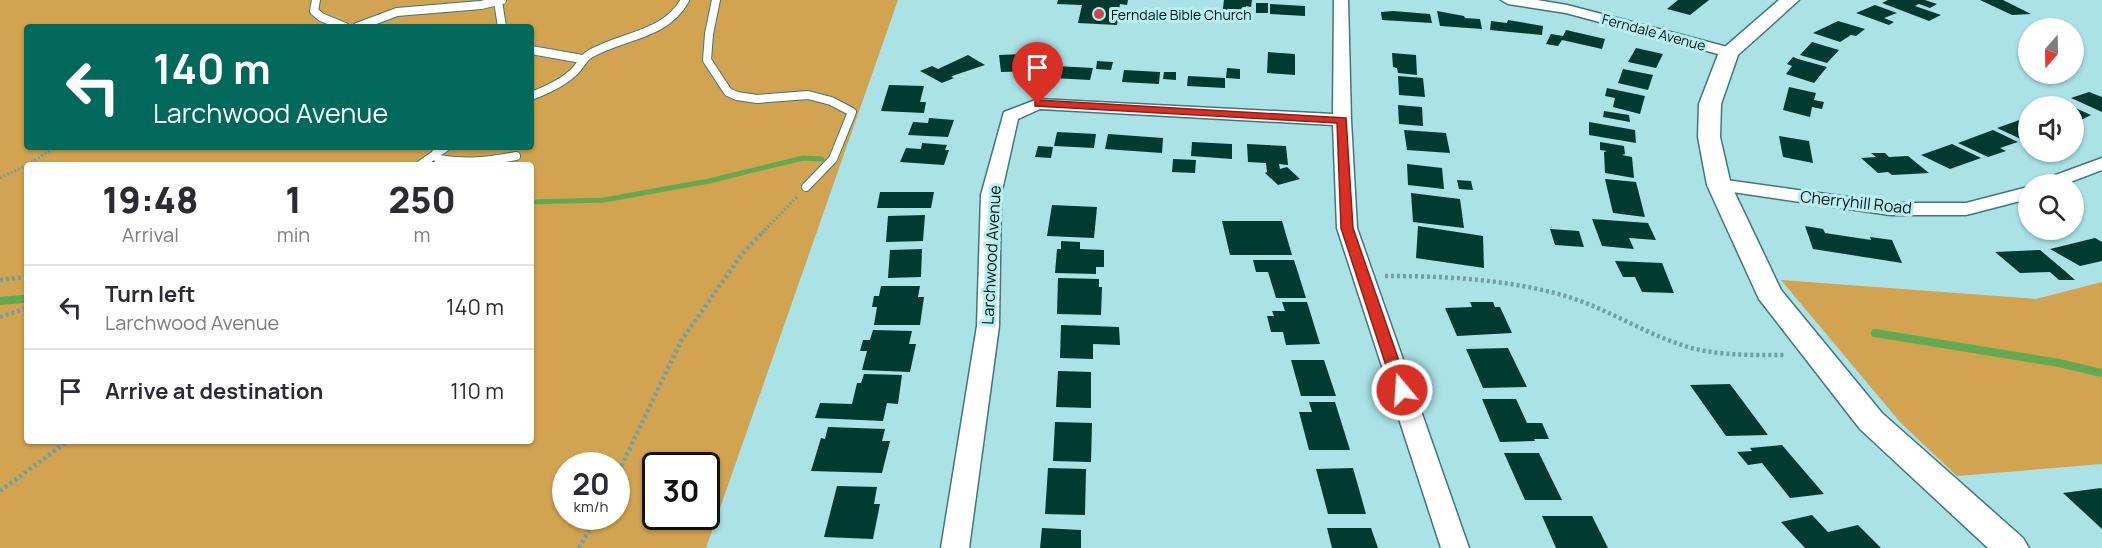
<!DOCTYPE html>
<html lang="en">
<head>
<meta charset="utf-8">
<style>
  body { margin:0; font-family:Manrope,sans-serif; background:#f2f2f3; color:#2b2b33; height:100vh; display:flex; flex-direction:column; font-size:22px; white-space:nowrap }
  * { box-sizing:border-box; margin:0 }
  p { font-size:20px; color:#7c7c81 }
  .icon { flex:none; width:33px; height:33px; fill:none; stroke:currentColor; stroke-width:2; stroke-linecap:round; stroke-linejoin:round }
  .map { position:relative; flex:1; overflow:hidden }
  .details { position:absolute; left:24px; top:162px; width:510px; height:282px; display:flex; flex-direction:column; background:#fff; border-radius:6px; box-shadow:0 2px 4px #0004 }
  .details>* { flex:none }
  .top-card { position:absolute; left:24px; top:24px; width:510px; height:126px; border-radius:6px; box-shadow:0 2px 4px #0004; background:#00695c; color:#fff; overflow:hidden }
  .needle { width:39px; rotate:200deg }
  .fabs { position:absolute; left:2018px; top:18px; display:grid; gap:12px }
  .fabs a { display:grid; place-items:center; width:66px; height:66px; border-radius:50%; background:#fff; box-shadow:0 2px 4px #0004; font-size:30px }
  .speed { position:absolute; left:552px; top:452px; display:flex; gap:12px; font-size:30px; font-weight:700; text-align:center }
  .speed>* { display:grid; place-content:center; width:78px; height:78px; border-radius:50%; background:#fff; box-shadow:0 2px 4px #0004; line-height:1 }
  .speed small { font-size:15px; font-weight:400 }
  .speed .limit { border:3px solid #111; border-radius:9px; background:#fff; color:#111 }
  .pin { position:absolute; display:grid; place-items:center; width:51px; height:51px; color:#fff; margin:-62px -26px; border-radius:50% 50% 50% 0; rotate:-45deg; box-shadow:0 0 6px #0007 }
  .pin .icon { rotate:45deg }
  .me { position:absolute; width:66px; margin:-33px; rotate:342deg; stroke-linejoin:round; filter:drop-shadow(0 0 4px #0008) }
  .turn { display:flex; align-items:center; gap:21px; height:126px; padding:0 30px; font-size:27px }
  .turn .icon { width:78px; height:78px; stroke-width:2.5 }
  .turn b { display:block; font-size:42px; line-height:51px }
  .eta { display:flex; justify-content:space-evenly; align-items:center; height:102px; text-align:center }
  .eta b { font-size:36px; font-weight:800; line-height:42px }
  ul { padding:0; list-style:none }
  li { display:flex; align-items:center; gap:18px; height:84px; padding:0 30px; border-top:2px solid #e1e1e2 }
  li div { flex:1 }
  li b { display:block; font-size:22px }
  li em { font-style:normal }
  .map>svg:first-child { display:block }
  .green { fill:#d2a350; fill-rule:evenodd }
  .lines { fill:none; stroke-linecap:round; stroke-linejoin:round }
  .stream-far1 { stroke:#63a952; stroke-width:5 }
  .stream { stroke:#63a952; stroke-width:8 }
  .building { fill:#013931 }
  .service-casing { stroke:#42777a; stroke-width:10 }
  .minor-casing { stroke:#42777a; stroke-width:3 }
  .tertiary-casing { stroke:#42777a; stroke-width:3 }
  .path-far1 { stroke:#739fa1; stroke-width:3; stroke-dasharray:2 2; stroke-linecap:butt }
  .path { stroke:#739fa1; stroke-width:4.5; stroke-dasharray:3 3; stroke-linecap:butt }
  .service { stroke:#fff; stroke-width:8 }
  .minor { fill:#fff; fill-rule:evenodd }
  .tertiary { fill:#fff; fill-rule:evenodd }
  .route { fill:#d93025; stroke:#8d1f18; stroke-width:1.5 }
  .poi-dot { fill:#d2424f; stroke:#b7eff2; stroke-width:2 }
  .labels { text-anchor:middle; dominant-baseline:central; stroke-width:6; stroke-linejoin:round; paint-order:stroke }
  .far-poi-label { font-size:14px; fill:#001213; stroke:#b7eff2; text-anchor:start }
  .far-street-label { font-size:14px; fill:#001213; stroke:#b7eff2 }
  .street-label { font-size:16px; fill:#001213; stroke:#b7eff2 }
</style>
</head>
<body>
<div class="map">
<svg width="2102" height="548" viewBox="0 0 2102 548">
  <rect width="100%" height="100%" fill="#aae2e5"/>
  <path class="green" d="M0,0H898L706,548H0ZM27,27H531V147H27ZM27,165H531V441H27ZM566,465H616V516H566ZM656,465H706V516H656Z
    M1781,280L2036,299L2102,282V464L1957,476L1900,422Z"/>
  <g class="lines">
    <path class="stream-far1" d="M531,202L604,200L709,181L803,158L822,159"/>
    <path class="stream" d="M0,301L23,299
      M1875,333L2059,363L2102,373"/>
  </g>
  <path class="building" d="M1058,0H1128L1127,5L1120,4L1117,25L1078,23L1082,5L1057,4Z
    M1224,0H1252L1251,7L1246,6L1245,17L1222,16Z
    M1678,0H1709L1690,15L1667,9Z
    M1888,0H1925L1937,4L1930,8L1919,4L1915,6L1941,15L1929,21L1882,3Z
    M1980,0H2003L2031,14L2012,15Z
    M1256,3H1268V13H1256Z
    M1270,4L1305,6V16L1270,14Z
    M1875,5L1897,13L1884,18L1894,22L1889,25L1856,13Z
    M1393,11L1430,14L1432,23L1382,20L1381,12Z
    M1437,11L1464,16L1465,18L1480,19L1482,29L1440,26Z
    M1508,20L1543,26L1542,35L1490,30L1491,21L1507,23Z
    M1838,21L1865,29L1856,36L1851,35L1840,42L1813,33Z
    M1566,30L1605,39L1602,49L1562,40L1558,46L1546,44L1551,34L1563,36Z
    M1812,42L1839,50L1827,63L1800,55Z
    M1636,48L1663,54L1656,68L1628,62Z
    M1268,52L1295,54V75L1267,73Z
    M1392,53L1416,55L1417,75L1398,73L1397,68L1393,67Z
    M1023,54H1039L1040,62H1031L1032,71L1001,72L999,55Z
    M968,55L985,65L955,75L951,77L954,78L942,83L920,71L932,66L938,69Z
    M1793,57L1798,59L1827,67L1814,83L1786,74L1792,66L1787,64Z
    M1097,61L1113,62L1111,70L1096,69Z
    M1056,66L1093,68L1090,80L1053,78Z
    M1227,68L1240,69V79L1226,78Z
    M1623,69L1653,75L1648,90L1618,83Z
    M1124,70L1160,72L1159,84L1122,82Z
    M1164,72H1176V80L1163,79Z
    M1188,76L1225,78V88L1187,86Z
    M1398,76L1423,78L1425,97L1399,95Z
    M889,85L924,86L920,102H926L924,113L881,111Z
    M1789,87L1816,93L1814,100L1824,102L1822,109L1812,107L1810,117L1783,110Z
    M1607,88L1645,96L1640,114L1613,107L1615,98L1605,96Z
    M2089,92L2102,97V112L2071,98Z
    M1398,105L1422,107L1423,126L1399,124Z
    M2073,107L2091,115L2073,124Z
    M1604,111L1629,115L1630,122L1603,117Z
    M2028,117V139L2023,140L1997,128Z
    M929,118L954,120L948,137L908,135L913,122L928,123Z
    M1589,122L1635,130L1636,143L1589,135Z
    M1404,130L1446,133L1450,153L1407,150Z
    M1993,130L2018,142L2000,148L2006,151L1988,157L1958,143Z
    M1057,132L1096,134L1094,148L1054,146Z
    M1108,134L1163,138L1162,153L1105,149Z
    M1779,136L1809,141L1813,163L1783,157Z
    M1192,142L1232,144V159L1191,156Z
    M1600,142L1624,146L1625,154L1622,155L1632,157L1634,178L1605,173L1604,152L1607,151L1600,150Z
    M922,143L947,145L945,150H949L944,165L900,162L906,148L921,149Z
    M1247,144L1286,146L1288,165L1279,164L1280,169L1287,167L1300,179L1278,185L1265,173L1267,172L1266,163L1248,162Z
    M1952,144L1981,158L1950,169L1921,155Z
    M1038,146L1053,147L1051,158L1035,157Z
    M1871,153H1885L1889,157L1908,156L1929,173L1892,175L1888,172L1878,173L1861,158L1876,157Z
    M1173,159L1196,160L1195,173L1172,172Z
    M1407,164L1442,168L1444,189L1408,185Z
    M1605,179L1636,182L1645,217L1613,213Z
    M1457,180L1471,181L1473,190L1459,189Z
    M880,192H934L931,208H877Z
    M1411,193L1460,199L1464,228L1413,222Z
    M1052,205L1097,207L1094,238L1047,236Z
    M925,215L923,241L886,242L888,216Z
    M1592,219L1648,223L1656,240L1629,238L1634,249L1602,246Z
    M1222,221H1282L1292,255H1230Z
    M1418,226L1483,236L1484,268L1416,258Z
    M1805,226L1823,229L1825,233L1871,240L1870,237L1892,240L1902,263L1813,249Z
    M1550,229L1579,231L1584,247L1555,245Z
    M2095,238L2102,242V261L2080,266L2050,249Z
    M1061,241L1080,242V249L1104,250V267H1096V274L1055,273L1057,249H1061Z
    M922,249L921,277L888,278L890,250Z
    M2040,250L2065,271L2075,280H2059L2050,272L2020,273L1995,252Z
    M1253,260H1294L1306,298H1276L1268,272H1256Z
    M1615,261L1662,263L1674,293L1642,292L1635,277H1623Z
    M1058,278L1099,279V287H1102L1101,315L1057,314Z
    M881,286H920L918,297H924L920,325H874L877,307H872L874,296H879Z
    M1282,302H1307L1320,344L1286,345L1283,332H1271L1267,316H1274L1272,311H1285Z
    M1470,302H1493L1495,307H1500L1512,333L1457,336L1445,308L1472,307Z
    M1061,325L1119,327L1120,345L1093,344V359L1060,358Z
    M873,330L912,331L909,344H916L910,372L862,370L867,351H860L863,340H870Z
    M1508,348L1527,387L1483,388L1466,349Z
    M1291,360H1324L1336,396H1301Z
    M1058,371L1091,372V408L1056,407Z
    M864,374L902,375L898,404L887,403L883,421L815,418L820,403L852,404L857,383H861Z
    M1730,384L1768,435L1726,436L1690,385Z
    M1482,399H1516L1527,423H1542L1549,439H1534L1535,441L1500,442Z
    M1309,402H1335L1350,450H1309L1299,412H1312Z
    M1055,422L1092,423L1091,462L1053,461Z
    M828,427L885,429L882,441H890L882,473L811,471L821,438L825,439Z
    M1782,445L1824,494L1790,498L1762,463L1748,465L1737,452L1752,451L1750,448Z
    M1504,453H1539L1562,500H1525Z
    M1048,468L1086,469L1085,515L1045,514Z
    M1353,468L1366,514H1328L1316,469Z
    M837,486L877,487L874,504H880L873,539L824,537Z
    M2101,488L2102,489V529L2063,493Z
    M1812,515L1828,532L1858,525L1881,548H1805L1781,522Z
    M1542,516H1592L1608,548H1556Z
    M1042,528L1081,530V548H1040Z
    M1327,528H1371L1378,548H1332Z"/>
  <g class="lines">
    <defs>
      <path id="service" d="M316,0L314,11L321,17L345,27
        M716,0L709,34L707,60L728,92L737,96L757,99L808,95L831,101L852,112L833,159L806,187
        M498,1L502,27
        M357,27L397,12L481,5L502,0
        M531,50L582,59
        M531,96C547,90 563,83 575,71C581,65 583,58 590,54C623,35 665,36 685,0
        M436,153L438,159C465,164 490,161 516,156
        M420,165L446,147"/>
      <path id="minor" d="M1334,0H1348L1351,120L1357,228L1469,548H1441L1337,228L1333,125L1040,109L1018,119L1001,195L999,326L969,548H941L977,326L981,195L1004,112L1038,99L1333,114Z
        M1501,0H1537L1567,5L1735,49L1737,52L1729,57L1566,13L1508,4Z
        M2102,158V170L2065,184H2040L2042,180Z
        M1719,179L1890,203H1966L2028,187V199L1966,215H1890L1712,189L1710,185L1712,181Z"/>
      <path id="tertiary" d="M1779,0H1799L1738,55L1721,104L1720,137L1731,185L1781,290L1882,413L2023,538L2029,548H1988L1860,429L1759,299L1707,185L1698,137L1699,104L1719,52Z"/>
    </defs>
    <use href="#service" class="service-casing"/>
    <use href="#minor" class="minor-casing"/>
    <use href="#tertiary" class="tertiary-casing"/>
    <path class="path-far1" d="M28,165L55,147
      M0,178L27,165
      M762,233L797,197"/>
    <path class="path" d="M1385,276C1444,276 1505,279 1562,295C1605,307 1643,333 1685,346C1717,356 1751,355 1785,355
      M0,280L27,277
      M0,317L27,308
      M616,477L681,341L742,254L764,231
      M0,491L68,441
      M579,548L597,516"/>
    <use href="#service" class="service"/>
    <use href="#minor" class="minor"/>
    <use href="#tertiary" class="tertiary"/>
  </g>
  <path class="route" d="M1038,100L1346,118L1353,228L1409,390L1407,394H1396L1394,390L1341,228L1337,123L1035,106V101Z"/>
  <circle class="poi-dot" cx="1099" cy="14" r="6"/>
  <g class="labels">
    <g class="far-poi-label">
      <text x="1111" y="14">Ferndale Bible Church</text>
    </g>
    <g class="far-street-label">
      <text transform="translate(1654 32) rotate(15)">Ferndale Avenue</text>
    </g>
    <g class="street-label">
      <text transform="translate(1856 202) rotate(6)">Cherryhill Road</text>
      <text transform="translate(991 255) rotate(-87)">Larchwood Avenue</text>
    </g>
  </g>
</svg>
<div class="fabs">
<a><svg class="needle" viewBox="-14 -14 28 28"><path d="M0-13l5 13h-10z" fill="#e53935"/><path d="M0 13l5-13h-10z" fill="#7c7c81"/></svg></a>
<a><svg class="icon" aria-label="sound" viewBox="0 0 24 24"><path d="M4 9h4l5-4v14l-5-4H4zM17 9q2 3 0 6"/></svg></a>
<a><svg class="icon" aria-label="search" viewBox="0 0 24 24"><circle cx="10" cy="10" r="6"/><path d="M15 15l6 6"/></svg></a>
</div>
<div class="speed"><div>20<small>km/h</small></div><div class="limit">30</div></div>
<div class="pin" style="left:1038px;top:104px;background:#d93025"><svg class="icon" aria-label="arrive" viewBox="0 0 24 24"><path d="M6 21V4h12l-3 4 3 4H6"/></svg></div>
<svg class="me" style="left:1402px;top:390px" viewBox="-20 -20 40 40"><circle r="17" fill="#d93025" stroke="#fff" stroke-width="3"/><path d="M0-11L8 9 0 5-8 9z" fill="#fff"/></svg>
<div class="top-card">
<div class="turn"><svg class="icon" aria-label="left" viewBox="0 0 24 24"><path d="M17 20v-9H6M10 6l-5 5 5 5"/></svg><div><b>140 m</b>Larchwood Avenue</div></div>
</div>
<section class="details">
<div class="eta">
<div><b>19:48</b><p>Arrival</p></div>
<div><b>1</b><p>min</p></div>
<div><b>250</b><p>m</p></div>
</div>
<ul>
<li><svg class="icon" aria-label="left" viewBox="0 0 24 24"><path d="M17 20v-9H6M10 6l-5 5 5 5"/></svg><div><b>Turn left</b><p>Larchwood Avenue</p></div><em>140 m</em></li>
<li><svg class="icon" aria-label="arrive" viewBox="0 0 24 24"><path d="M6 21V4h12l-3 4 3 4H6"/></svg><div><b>Arrive at destination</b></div><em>110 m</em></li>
</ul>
</section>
</div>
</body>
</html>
